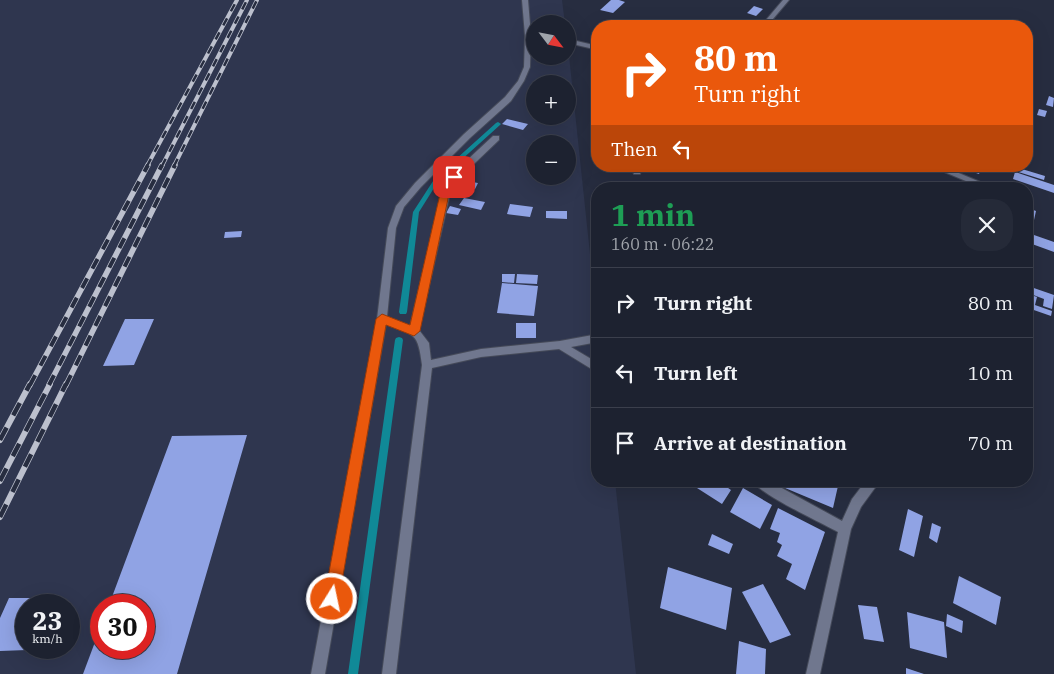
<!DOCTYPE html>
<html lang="en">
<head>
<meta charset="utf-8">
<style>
  body { margin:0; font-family:"IBM Plex Serif",serif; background:#252a38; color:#f1f3f6; height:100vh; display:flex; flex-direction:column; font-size:19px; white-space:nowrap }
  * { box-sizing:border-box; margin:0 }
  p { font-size:16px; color:#a0a4ab }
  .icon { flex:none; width:28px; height:28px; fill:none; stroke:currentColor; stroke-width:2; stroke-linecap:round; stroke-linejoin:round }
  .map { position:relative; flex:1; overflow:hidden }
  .sheet { position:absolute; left:591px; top:182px; width:442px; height:305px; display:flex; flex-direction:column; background:#1d2230; border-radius:20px; box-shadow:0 5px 20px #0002,0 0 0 1px #3b3f4c }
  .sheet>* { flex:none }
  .guide { position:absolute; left:591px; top:20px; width:442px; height:152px; border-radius:20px; box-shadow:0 5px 20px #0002,0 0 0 1px #3b3f4c; background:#ea580c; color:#fff; overflow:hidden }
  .needle { width:32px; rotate:122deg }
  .fabs { position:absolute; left:526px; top:15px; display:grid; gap:10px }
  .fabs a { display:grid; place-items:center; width:50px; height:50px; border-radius:50%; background:#1d2230; box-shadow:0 5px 20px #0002,0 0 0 1px #3b3f4c; font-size:25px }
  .speed { position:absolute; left:15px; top:594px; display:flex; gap:10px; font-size:25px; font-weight:700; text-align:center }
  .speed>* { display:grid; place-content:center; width:65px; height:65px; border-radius:50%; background:#1d2230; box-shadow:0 5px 20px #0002,0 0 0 1px #3b3f4c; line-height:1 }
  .speed small { font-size:12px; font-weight:400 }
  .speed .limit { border:8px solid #d22; background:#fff; color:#111 }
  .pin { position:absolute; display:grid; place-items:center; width:42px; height:42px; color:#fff; margin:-21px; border-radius:10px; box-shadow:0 2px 8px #0006 }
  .me { position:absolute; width:55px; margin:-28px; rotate:10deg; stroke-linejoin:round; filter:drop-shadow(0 0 4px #0008) }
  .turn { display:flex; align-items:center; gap:18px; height:105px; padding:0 20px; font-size:22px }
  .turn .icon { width:65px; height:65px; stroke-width:2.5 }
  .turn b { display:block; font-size:35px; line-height:42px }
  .then { display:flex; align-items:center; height:48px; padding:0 20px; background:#0003; gap:10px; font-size:19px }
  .round { display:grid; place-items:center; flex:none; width:52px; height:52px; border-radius:20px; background:#252a38 }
  .head { display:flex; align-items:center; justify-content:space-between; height:85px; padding:0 20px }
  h1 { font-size:30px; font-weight:700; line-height:38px; color:#1e9e55 }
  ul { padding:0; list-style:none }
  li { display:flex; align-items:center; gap:15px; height:70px; padding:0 20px; border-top:1px solid #3b3f4c }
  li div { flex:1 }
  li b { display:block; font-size:19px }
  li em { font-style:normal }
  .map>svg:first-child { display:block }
  .built { fill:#2f364f; fill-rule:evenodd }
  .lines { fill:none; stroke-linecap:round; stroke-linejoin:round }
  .stream { fill:#108997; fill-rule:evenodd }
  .building { fill:#90a3e4 }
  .service-casing { stroke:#454a59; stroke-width:2 }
  .minor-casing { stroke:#454a59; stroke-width:2 }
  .service { fill:#70778e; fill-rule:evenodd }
  .minor { fill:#70778e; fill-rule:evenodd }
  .rail-far2-casing { stroke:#bcc0cd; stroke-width:4 }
  .rail-far1-casing { stroke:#bcc0cd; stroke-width:5.5 }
  .rail-casing { stroke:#bcc0cd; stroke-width:6 }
  .rail-far2 { stroke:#272d40; stroke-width:2.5; stroke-dasharray:8; stroke-linecap:butt }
  .rail-far1 { stroke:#272d40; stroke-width:4; stroke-dasharray:11; stroke-linecap:butt }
  .rail { stroke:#272d40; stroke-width:4.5; stroke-dasharray:14; stroke-linecap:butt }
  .route { fill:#ea580c; stroke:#983908 }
</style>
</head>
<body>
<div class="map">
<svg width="1054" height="674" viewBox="0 0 1054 674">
  <rect width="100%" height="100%" fill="#272d40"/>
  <path class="built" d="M0,0H562L565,24H535V56H568V46L597,320L598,481H615L636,674H0ZM535,84H568V116H535ZM535,144H568V176H535ZM26,605H69V648H26ZM101,605H144V648H101Z"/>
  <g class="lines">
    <path class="stream" d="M498,122L501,124L500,125L439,180L419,212L407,312L406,314H400L399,312L413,212L435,178L496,123Z
      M399,337L402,338L403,340L358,674H348L395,340L396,338Z"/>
  </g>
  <path class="building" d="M611,0H619L625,2L613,13L600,10Z
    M754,6L763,9L756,16L747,13Z
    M1049,96L1054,98L1053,107L1046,105Z
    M1039,109L1047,111L1045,117L1037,115Z
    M507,119L528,124L523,130L502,124Z
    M969,166H982L979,174L967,170Z
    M1015,167L1045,176L1044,180L1015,171Z
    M1015,172L1054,185V193L1013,179Z
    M467,181L478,183L475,189L463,187Z
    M464,198L485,202L481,210L459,205Z
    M510,204L533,207L530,217L507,214Z
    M450,206L461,209L458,215L446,213Z
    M1028,208L1036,211L1032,229L1028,227Z
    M546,211H567V219L546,218Z
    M242,231L241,237L224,238L225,232Z
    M1034,235L1054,242V252L1032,244Z
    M502,274H515L514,283L502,282Z
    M517,274L538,275L537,284L516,283Z
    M502,283L538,286L534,316L497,313Z
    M1028,286L1054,295L1052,309L1043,306L1044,299L1028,293Z
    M1028,294L1037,297L1035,305L1052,311L1051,316L1028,308Z
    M125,319H154L134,365L103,366Z
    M516,323H536V338H516Z
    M247,435L177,674H83L101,626V648H144V605H109L172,436Z
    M701,481H718L731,490L722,504L697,488Z
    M787,481H826L838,486L833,508L785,488Z
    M743,488L772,505L760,529L730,512Z
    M778,508L825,532L805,590L786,579L792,564L777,556L782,545L777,542L780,533L770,529Z
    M908,509L923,516L914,557L899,550Z
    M932,523L941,527L937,543L929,538Z
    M712,534L733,544L729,554L708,545Z
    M668,567L732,588L726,630L660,608Z
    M959,576L1001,597L996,625L953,603Z
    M763,584L791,635L770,643L742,592Z
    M9,598H50L47,605H26L27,650L0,651V618Z
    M858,605L877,607L884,642L864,639Z
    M907,612L944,622L947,658L910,648Z
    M947,614L963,621L962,633L946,626Z
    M739,641L766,649L765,674H736Z
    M906,668L924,674H906Z"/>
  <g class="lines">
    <defs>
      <path id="service" d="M635,166H643L640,174H634L633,172Z"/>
      <path id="minor" d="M522,0H528L531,36L530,67L524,81L511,101L470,138L421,187L404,207L396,228L387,317L410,326L444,184L451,175L493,136H499V140L452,185L419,330L429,343L431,360L481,349L560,341L598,334V342L571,347L598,363V373L559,349L481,357L432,368L396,674H382L422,365C418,333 415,335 386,324L325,674H311L377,319L388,228L396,206L415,183L464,134L505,97L518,81L524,67L525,36Z
        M783,0H789L767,26H761Z
        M568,39L598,46V50L568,43Z
        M930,166H942L997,189H985Z
        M753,481H769L842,521L852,499L865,482L880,481L861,507L851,529L820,674H806L838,532C822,523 759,494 753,481Z"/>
    </defs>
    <use href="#service" class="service-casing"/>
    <use href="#minor" class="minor-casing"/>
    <use href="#service" class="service"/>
    <use href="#minor" class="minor"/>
    <defs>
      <path id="rail-far2" d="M147,166L237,0
        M162,166L247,0
        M174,166L257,0"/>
      <path id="rail-far1" d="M30,385L148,165
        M49,385L162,165
        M66,385L175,165"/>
      <path id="rail" d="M0,440L30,384
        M0,481L50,384
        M0,517L66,384"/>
    </defs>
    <use href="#rail-far2" class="rail-far2-casing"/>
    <use href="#rail-far1" class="rail-far1-casing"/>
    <use href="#rail" class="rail-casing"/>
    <use href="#rail-far2" class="rail-far2"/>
    <use href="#rail-far1" class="rail-far1"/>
    <use href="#rail" class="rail"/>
  </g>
  <path class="route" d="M454,174L459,177L449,194L420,331L414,336L386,325L339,599L337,604L332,607L326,604L324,599L376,319L382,314L410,325L440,194L451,175Z"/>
</svg>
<div class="fabs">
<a><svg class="needle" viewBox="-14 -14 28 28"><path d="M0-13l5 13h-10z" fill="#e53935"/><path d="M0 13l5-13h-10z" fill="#a0a4ab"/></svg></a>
<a>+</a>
<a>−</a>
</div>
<div class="speed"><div>23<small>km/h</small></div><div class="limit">30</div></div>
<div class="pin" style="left:454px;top:177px;background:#d93025"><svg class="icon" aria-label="arrive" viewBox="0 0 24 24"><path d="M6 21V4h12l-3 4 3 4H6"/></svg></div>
<svg class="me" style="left:332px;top:599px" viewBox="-20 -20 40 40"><circle r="17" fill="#ea580c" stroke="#fff" stroke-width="3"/><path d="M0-11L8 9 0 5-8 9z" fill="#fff"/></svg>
<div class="guide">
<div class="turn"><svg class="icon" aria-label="right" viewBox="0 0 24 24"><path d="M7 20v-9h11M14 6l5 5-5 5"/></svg><div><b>80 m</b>Turn right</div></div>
<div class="then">Then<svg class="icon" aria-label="left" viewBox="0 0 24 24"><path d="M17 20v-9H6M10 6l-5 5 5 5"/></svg></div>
</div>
<section class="sheet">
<div class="head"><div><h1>1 min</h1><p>160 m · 06:22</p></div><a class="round"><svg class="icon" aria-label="close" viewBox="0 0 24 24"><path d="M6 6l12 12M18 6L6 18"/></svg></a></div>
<ul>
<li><svg class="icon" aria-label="right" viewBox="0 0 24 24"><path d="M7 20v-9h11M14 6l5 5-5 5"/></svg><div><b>Turn right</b></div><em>80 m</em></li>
<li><svg class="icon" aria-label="left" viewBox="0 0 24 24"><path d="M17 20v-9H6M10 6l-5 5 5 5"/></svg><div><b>Turn left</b></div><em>10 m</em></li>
<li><svg class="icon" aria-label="arrive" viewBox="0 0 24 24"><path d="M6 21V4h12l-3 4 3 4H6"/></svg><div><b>Arrive at destination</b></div><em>70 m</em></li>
</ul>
</section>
</div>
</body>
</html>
